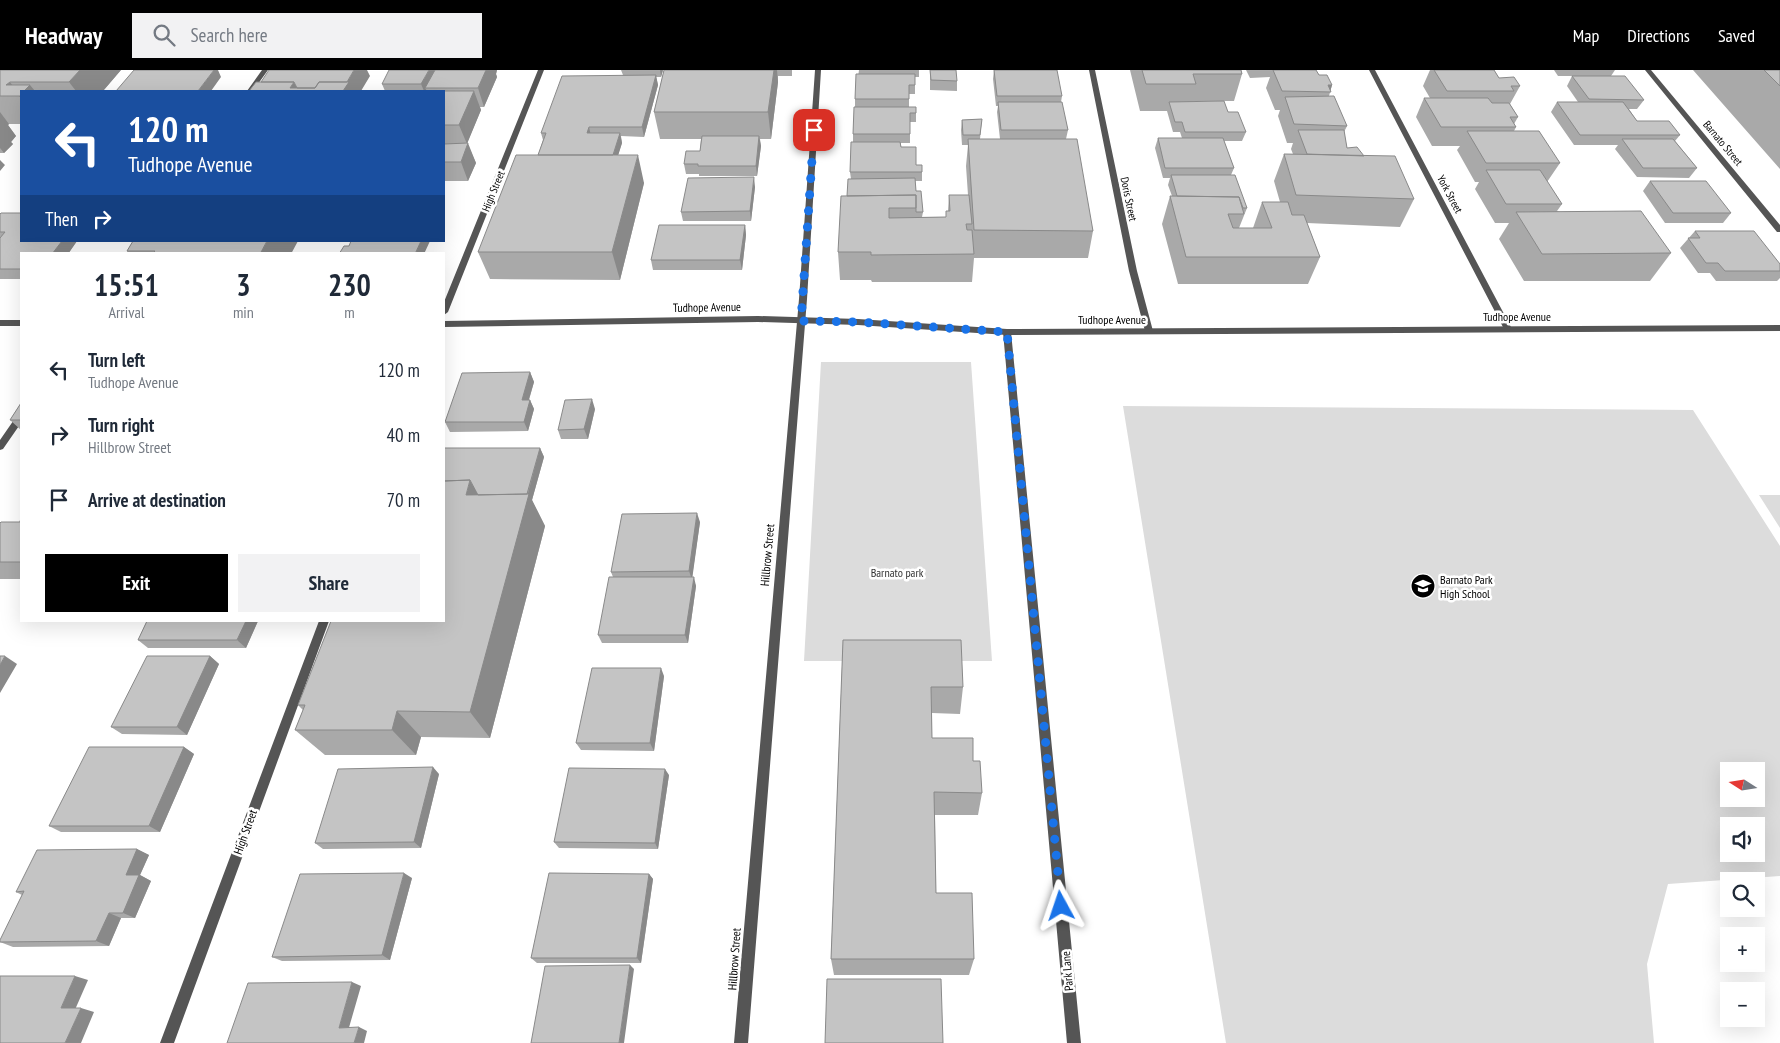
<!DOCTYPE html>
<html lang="en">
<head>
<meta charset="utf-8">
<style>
  body { margin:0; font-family:"PT Sans Narrow",sans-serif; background:#f2f2f3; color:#1f2937; height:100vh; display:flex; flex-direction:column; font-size:19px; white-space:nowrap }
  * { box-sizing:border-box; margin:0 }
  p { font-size:16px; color:#747a83 }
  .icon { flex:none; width:28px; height:28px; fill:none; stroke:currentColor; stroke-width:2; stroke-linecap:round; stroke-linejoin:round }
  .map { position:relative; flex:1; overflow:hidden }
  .details { position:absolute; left:20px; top:182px; width:425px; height:370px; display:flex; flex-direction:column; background:#fff; border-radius:0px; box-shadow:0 5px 20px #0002 }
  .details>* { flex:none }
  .top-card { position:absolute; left:20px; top:20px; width:425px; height:152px; border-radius:0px; box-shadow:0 5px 20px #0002; background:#1a4fa0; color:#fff; overflow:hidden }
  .needle { width:32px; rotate:282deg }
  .fabs { position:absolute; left:1720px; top:692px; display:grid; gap:10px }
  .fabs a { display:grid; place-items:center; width:45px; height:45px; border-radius:0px; background:#fff; box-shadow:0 5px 20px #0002; font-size:25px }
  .pin { position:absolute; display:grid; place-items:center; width:42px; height:42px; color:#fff; margin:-21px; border-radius:10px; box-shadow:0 2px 8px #0006 }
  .me { position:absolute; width:55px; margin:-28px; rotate:355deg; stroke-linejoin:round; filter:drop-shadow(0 0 4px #0008) }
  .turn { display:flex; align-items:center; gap:18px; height:105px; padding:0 25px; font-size:22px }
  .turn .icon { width:65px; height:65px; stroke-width:2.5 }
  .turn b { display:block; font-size:35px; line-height:42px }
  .then { display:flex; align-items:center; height:48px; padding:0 25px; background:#0003; gap:10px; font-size:19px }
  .eta { display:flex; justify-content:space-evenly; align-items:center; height:85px; text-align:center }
  .eta b { font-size:30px; font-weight:600; line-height:35px }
  .action { display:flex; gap:10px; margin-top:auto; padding:10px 25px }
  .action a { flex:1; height:58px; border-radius:0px; background:#000; color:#fff; font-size:20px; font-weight:600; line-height:58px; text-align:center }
  .action a+a { background:#f2f2f3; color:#1f2937 }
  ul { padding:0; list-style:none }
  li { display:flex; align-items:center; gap:15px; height:65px; padding:0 25px }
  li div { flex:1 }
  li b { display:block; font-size:19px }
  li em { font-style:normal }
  header { display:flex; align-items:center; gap:30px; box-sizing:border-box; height:70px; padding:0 25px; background:#000; color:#fff }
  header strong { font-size:24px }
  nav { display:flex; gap:28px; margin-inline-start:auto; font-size:18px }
  .search { width:350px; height:45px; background:#f2f2f3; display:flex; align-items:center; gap:12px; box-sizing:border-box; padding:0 18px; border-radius:0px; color:#747a83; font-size:19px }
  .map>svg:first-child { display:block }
  .green { fill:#dcdcdc; fill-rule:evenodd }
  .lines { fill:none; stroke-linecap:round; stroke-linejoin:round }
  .minor { fill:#555; fill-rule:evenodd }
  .tertiary { fill:#555; fill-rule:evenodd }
  .wall { fill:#a9a9a9 }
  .shaded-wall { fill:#898989 }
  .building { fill:#c4c4c4; stroke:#898989 }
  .route { stroke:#1a73e8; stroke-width:9; stroke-dasharray:0 16.2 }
  .labels { text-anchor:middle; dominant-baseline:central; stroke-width:5; stroke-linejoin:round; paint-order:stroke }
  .far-street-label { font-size:11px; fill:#000; stroke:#fff }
  .street-label { font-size:12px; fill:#000; stroke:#fff }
  .park-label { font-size:12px; fill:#333; stroke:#fff }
  .poi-label { font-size:12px; fill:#000; stroke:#fff; text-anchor:start }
</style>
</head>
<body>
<header>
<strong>Headway</strong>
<div class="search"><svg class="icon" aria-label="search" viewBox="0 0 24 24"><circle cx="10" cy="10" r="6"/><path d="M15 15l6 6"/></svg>Search here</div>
<nav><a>Map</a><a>Directions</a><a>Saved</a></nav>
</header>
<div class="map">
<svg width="1780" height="973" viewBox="0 0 1780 973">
  <rect width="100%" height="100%" fill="#fff"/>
  <path class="green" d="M821,292H971L992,591H804Z
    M1123,336L1693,340L1780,476V806L1668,814L1647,894L1654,973H1226ZM1729,701H1756V729H1729ZM1729,756H1756V784H1729Z
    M1759,425H1780V458Z"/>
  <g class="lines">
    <path class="minor" d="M262,0H268L253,21H247Z
      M538,0H544L448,242L444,245V232Z
      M815,0H821L807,229L748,973H734L799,229Z
      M1089,0H1095L1137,201L1153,261L1149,264L1145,261L1129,201Z
      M1369,0H1375L1512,259L1511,261H1505L1504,259Z
      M1645,0H1651L1780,155V162H1777Z
      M1007,259L1011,262L1081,973H1067L1003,262Z
      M21,343V353L3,379L0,380V370L18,344Z
      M319,551H329L174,973H160Z"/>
    <path class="tertiary" d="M758,246L858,249L1007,259L1780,255V261L1007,265L858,255L758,252L444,257V251Z
      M0,250H21V256H0Z"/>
  </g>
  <path class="wall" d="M0,0H121L103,21H21V54H9L8,55L16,66L11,72L13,74L4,83H0Z
    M497,0L496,4L497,7L484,37H480L481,40L467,73L476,93L468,111H444V21H385L382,14Z
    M621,0H663L661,7H656L658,15L644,67L621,66L622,73L618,85L644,113L620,210L490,209L478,182L538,85L543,70L541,63L623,5Z
    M664,0H792V6H778V12L771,69H760L761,76L757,106H699V104H686L684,94L700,81L701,69H660L654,42Z
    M859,0H919V7H915V24H909V37H916V52H910V73H901V77L922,102V111H915L916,121L923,142L922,147H946V141H948L949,125H968L966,96L968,75H962L961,60L962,50L982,49L980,69H1000L997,42L998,36H996L993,9L994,0L1062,26L1061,32L1068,60L1066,69L1093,161L1088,188H974L972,212H872L871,210H840L838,182L851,109L850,102L853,72V64L855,37V29Z
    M930,0L957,11V21L930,20Z
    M1130,0H1241L1242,4L1234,31H1191L1228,42L1246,62L1242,71H1224L1234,98L1231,105L1247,138L1239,158H1253L1262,132H1280L1274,111L1284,84H1293L1291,79L1293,73H1287L1278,46L1280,40H1275L1266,18L1270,7L1250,8L1246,0H1316L1319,5L1332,15L1329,26L1347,56L1344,62L1347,78L1364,86L1414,129L1400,157L1307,153L1320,187L1308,214H1178L1162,154L1170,126H1172L1168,115L1170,108H1163L1155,78L1158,68H1182L1180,62H1173L1167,41H1140Z
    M1430,0H1494L1499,8L1520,16L1510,34L1518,47L1514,54L1516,57L1514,61L1560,93L1547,112L1562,134L1557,141L1671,183L1650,211H1524L1499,169L1509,153H1495L1475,119L1479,112H1475L1457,80L1460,76H1432L1416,47L1424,28H1430L1423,16Z
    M1554,0H1615L1611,6L1644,30L1637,39H1629L1637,51L1680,65L1675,71L1697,98L1689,108L1637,107L1615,79L1618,75H1574L1551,42L1557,32H1578L1567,16L1572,6H1558Z
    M1693,0H1780V99Z
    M1650,111L1731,143L1723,153H1665L1643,121Z
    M755,117L751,151H683L681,142Z
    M0,144L21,171H77L68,184H21V209H0Z
    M745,155L746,165L742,200H653L651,190Z
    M1695,161L1780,194V208L1777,211H1716L1710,203H1698L1680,178Z
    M133,171L291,184H129L127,181Z
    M530,302L534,312L529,330H530L534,339L528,361L450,362L445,352Z
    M21,333V360L10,350Z
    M595,339L588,369H561L558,360Z
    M540,378L544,387L532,430L545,456L490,668L421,667L416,685H325L295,660L303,640L298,635Z
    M21,448V509H0V453L19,452Z
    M700,452L692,507L696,516L688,573H602L598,565L613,507L611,502Z
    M147,551H258L246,578H148L138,570Z
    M843,570L963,617L960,644L932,643V668L973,691L982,723L978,745H935L936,823L974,889L969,905H834L831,889Z
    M210,586L219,594L187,665L122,664L111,657Z
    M664,606L654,681L581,680L576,673Z
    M184,677L194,684L160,762H61L49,756Z
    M439,704L421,778L323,779L315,773Z
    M669,705L658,779L559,778L554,772Z
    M137,779L149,785L140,805L151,811L135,848H121L109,876L13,877L0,872L22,825L16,822Z
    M649,804L653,809L641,893H537L531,888Z
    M412,808L390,890L282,891L272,887Z"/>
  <path class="shaded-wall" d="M80,0H121L103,21H76L69,12Z
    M214,0H218L221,7L211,21H198Z
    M354,0H367L370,6L361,21H343V19Z
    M429,0H440L425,18L427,21H424L421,14Z
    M486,0H497L496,4L497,7L484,37L478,18Z
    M660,0H663L661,7Z
    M774,0H777L778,12L771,69L768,42Z
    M656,5L658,15L644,67L642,57Z
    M10,12L20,26L21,25V28L6,15Z
    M294,12L299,21L290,18Z
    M30,15L35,21H24Z
    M1328,15H1332L1330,22Z
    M474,21L481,40L467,74L459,55Z
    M0,42L9,54L8,55L16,66L11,72L13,74L4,83L0,78Z
    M589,57L591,66L587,63Z
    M620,63L622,73L612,105L610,96Z
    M759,66L761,76L757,106L756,96Z
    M468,73L476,93L468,111L461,92Z
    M638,85L644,113L620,210L612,182Z
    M0,90L5,95L0,101Z
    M754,107L755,117L751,151L750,141Z
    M745,155L746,165L742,200L740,190Z
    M62,171H77L68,184H52Z
    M267,171H298L291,184H260Z
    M421,171H430L424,184H415Z
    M530,302L534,312L526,339L522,330Z
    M592,329L595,339L588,369L584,359Z
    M530,330L534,339L528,361L524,352Z
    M540,378L544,387L532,430L545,456L490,668L470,642Z
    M470,410L488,442L466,425Z
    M697,443L700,452L692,510L689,501Z
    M694,507L696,516L688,573L685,565Z
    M246,551H258L246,578L237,570Z
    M5,586L17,594L0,623V595Z
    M210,586L219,594L187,665L177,657Z
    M661,598L664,606L654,681L650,673Z
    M397,641L421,667L416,685L392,660Z
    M184,677L194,684L160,762L149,756Z
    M433,697L439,704L421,778L414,772Z
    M665,699L669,705L658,779L655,773Z
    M137,779L149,785L140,805L151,811L135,848L123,843L126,805Z
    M404,803L412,808L390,890L382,885Z
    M649,804L653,809L641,893L637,888Z
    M109,843L121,848L109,876L96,871Z
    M630,895L634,899L624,973H619Z
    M75,906L88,910L74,942L61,938Z
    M352,912L361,916L348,961L339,958Z
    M81,938L94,942L81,973H65Z
    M359,957L367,961L364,973H354Z"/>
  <path class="building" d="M0,0H80L69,12H10L6,15H30L24,21H21V25L20,26H0Z
    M134,0H214L198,21H116Z
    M269,0H354L347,12H319L315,18H297L294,12H261Z
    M389,0H429L421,14H382Z
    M435,0H486L478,18H425Z
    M664,0H774L768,42H654Z
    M930,0H956L957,11L931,10Z
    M994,0H1057L1062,26H997Z
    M1142,0H1241L1242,4H1193L1196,14H1146Z
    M1273,0H1316L1319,5H1327L1332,15H1328L1331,22L1282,21Z
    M1434,0H1494L1499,8L1514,7L1520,16H1511L1514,21H1447Z
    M1764,0H1780V16Z
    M856,4H915V15H909V29H855Z
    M656,5L642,57H589L587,63H620L613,85H538L546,63H541L562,6Z
    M1572,6H1625L1644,30L1589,29Z
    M256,12H294L290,18H315L319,12H349L343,21H249Z
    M394,21H474L459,55H444V21Z
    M1334,26L1347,56L1294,54L1285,27Z
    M1424,28H1488L1492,33H1509L1518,47H1510L1516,57H1441Z
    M1224,31L1228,42H1238L1246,62H1185L1182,52H1175L1169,32Z
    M998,32H1062L1068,60H1001Z
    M1557,32H1623L1637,51H1669L1680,65H1580Z
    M854,37H916V43H910V64H853Z
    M982,49L980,65H963L962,50Z
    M1298,60H1344L1347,78L1357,77L1364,86L1307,84Z
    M1467,61H1539L1560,93H1486Z
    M702,66H759L756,96H698V94H684L686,81H700Z
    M1158,68H1223L1234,98H1165Z
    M968,69H1077L1093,161L974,160Z
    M1622,69H1673L1697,98H1643Z
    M851,72H900L901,77H916V95H922V102H850Z
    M468,73L461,92H444V74Z
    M1284,84L1395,86L1414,129L1296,125Z
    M516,85H638L612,182H478Z
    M1486,100H1540L1562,134H1506Z
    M1171,105H1235L1247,138H1243L1239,127L1177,126Z
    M754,107L750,141L681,142L688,108Z
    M915,108L916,121H921L923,142H916V125L847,126L848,109Z
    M1650,111H1706L1731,143H1673Z
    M916,125V138H889V148L946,147V141H950L949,125H969L972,154H966L967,160H972L974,184L871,185V182H838L841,126Z
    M1170,126L1239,127L1244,144H1228L1233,158H1272L1262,132H1288L1292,145H1304L1320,187H1186Z
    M1641,141L1671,183L1542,184L1516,142Z
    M1,143H21V171H62L52,184H21V199H0V168L5,162H0V144Z
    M659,155H745L740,190H651Z
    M1695,161H1754L1780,194V201H1725L1718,193H1706L1688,168H1700Z
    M133,171H267L260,184H152L155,181H127Z
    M351,171H421L415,184H339L344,176H349Z
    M530,302L522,330H530L524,352H445L462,303Z
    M592,329L584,359L558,360L565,330Z
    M21,333V350H10Z
    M444,378H540L527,424L478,425L470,410L444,411Z
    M470,410L466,425L529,424L470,642L397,641L392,660H295L305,635H298L331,551H444V411Z
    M697,443L689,501L611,502L622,444Z
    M1,452H21V492H0V453Z
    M609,507H694L685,565H598Z
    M147,551H246L237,570H138Z
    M843,570H961L963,617H931L932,668H973V691H980L982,723L934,722L936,823H972L974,889H831Z
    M0,586H5L0,595Z
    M147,586H210L177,657H111Z
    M592,598H661L650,673H576Z
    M89,677H184L149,756H49Z
    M433,697L414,772L315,773L338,699Z
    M569,698L665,699L655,773L554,772Z
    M137,779L126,805H139L123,843H109L96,871L0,872V870L24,821L16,822L37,780Z
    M404,803L382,885L272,887L300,804Z
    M549,803L649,804L637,888H531Z
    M630,895L619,973H531L545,896Z
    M0,906H75L61,938H81L65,973H0Z
    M827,909H941L943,973H825Z
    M352,912L339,958L359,957L354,973H227L248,913Z"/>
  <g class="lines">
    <path class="route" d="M814,60L801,251L858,252L1007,262L1061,836"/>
  </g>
  <defs>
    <symbol id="school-disc" viewBox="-11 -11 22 22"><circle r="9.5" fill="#000" stroke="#fff"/><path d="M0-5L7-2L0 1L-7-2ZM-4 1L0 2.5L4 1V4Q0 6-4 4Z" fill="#fff"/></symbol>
  </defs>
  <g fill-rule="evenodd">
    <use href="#school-disc" x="1409" y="502" width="28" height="28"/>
  </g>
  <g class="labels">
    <g class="far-street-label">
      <text transform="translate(1723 73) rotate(50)">Barnato Street</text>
      <text transform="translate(493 121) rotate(-68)">High Street</text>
      <text transform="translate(1450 124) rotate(62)">York Street</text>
      <text transform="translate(1129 129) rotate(78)">Doris Street</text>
    </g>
    <g class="street-label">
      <text transform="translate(707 237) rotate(-1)">Tudhope Avenue</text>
      <text x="1517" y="246">Tudhope Avenue</text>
      <text x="1112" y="249">Tudhope Avenue</text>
      <text transform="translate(767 485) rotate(-85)">Hillbrow Street</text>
      <text transform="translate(245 762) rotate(-70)">High Street</text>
      <text transform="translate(734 889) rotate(-86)">Hillbrow Street</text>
      <text transform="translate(1067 901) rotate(-95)">Park Lane</text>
    </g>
    <g class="park-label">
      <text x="897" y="502">Barnato park</text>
    </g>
    <g class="poi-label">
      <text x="1440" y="509">Barnato Park<tspan x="1440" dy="14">High School</tspan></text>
    </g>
  </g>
</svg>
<div class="fabs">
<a><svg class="needle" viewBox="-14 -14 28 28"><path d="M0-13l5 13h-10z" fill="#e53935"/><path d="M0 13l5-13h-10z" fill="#747a83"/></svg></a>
<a><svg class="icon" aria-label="sound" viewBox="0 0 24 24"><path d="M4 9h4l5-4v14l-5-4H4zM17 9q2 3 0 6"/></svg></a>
<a><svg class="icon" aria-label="search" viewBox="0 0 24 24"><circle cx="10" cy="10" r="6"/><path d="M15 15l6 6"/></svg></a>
<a>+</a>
<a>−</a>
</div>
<div class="pin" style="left:814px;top:60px;background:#d93025"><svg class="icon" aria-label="arrive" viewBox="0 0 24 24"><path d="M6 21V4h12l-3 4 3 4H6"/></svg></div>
<svg class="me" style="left:1061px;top:836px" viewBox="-20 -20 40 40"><path d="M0-17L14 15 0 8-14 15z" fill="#1a73e8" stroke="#fff" stroke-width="4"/></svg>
<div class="top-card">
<div class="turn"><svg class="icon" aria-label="left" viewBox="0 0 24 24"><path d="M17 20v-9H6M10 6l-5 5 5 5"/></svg><div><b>120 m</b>Tudhope Avenue</div></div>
<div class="then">Then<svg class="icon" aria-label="right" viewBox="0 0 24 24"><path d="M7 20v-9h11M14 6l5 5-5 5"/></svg></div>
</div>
<section class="details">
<div class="eta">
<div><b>15:51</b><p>Arrival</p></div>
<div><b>3</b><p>min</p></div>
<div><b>230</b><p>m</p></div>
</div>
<ul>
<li><svg class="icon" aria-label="left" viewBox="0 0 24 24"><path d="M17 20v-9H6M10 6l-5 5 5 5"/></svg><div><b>Turn left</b><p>Tudhope Avenue</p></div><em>120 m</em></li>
<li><svg class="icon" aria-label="right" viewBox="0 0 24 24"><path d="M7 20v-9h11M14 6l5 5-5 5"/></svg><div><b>Turn right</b><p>Hillbrow Street</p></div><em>40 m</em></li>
<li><svg class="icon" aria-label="arrive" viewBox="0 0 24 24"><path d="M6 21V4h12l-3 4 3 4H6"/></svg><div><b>Arrive at destination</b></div><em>70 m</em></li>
</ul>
<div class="action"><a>Exit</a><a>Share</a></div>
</section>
</div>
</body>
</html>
